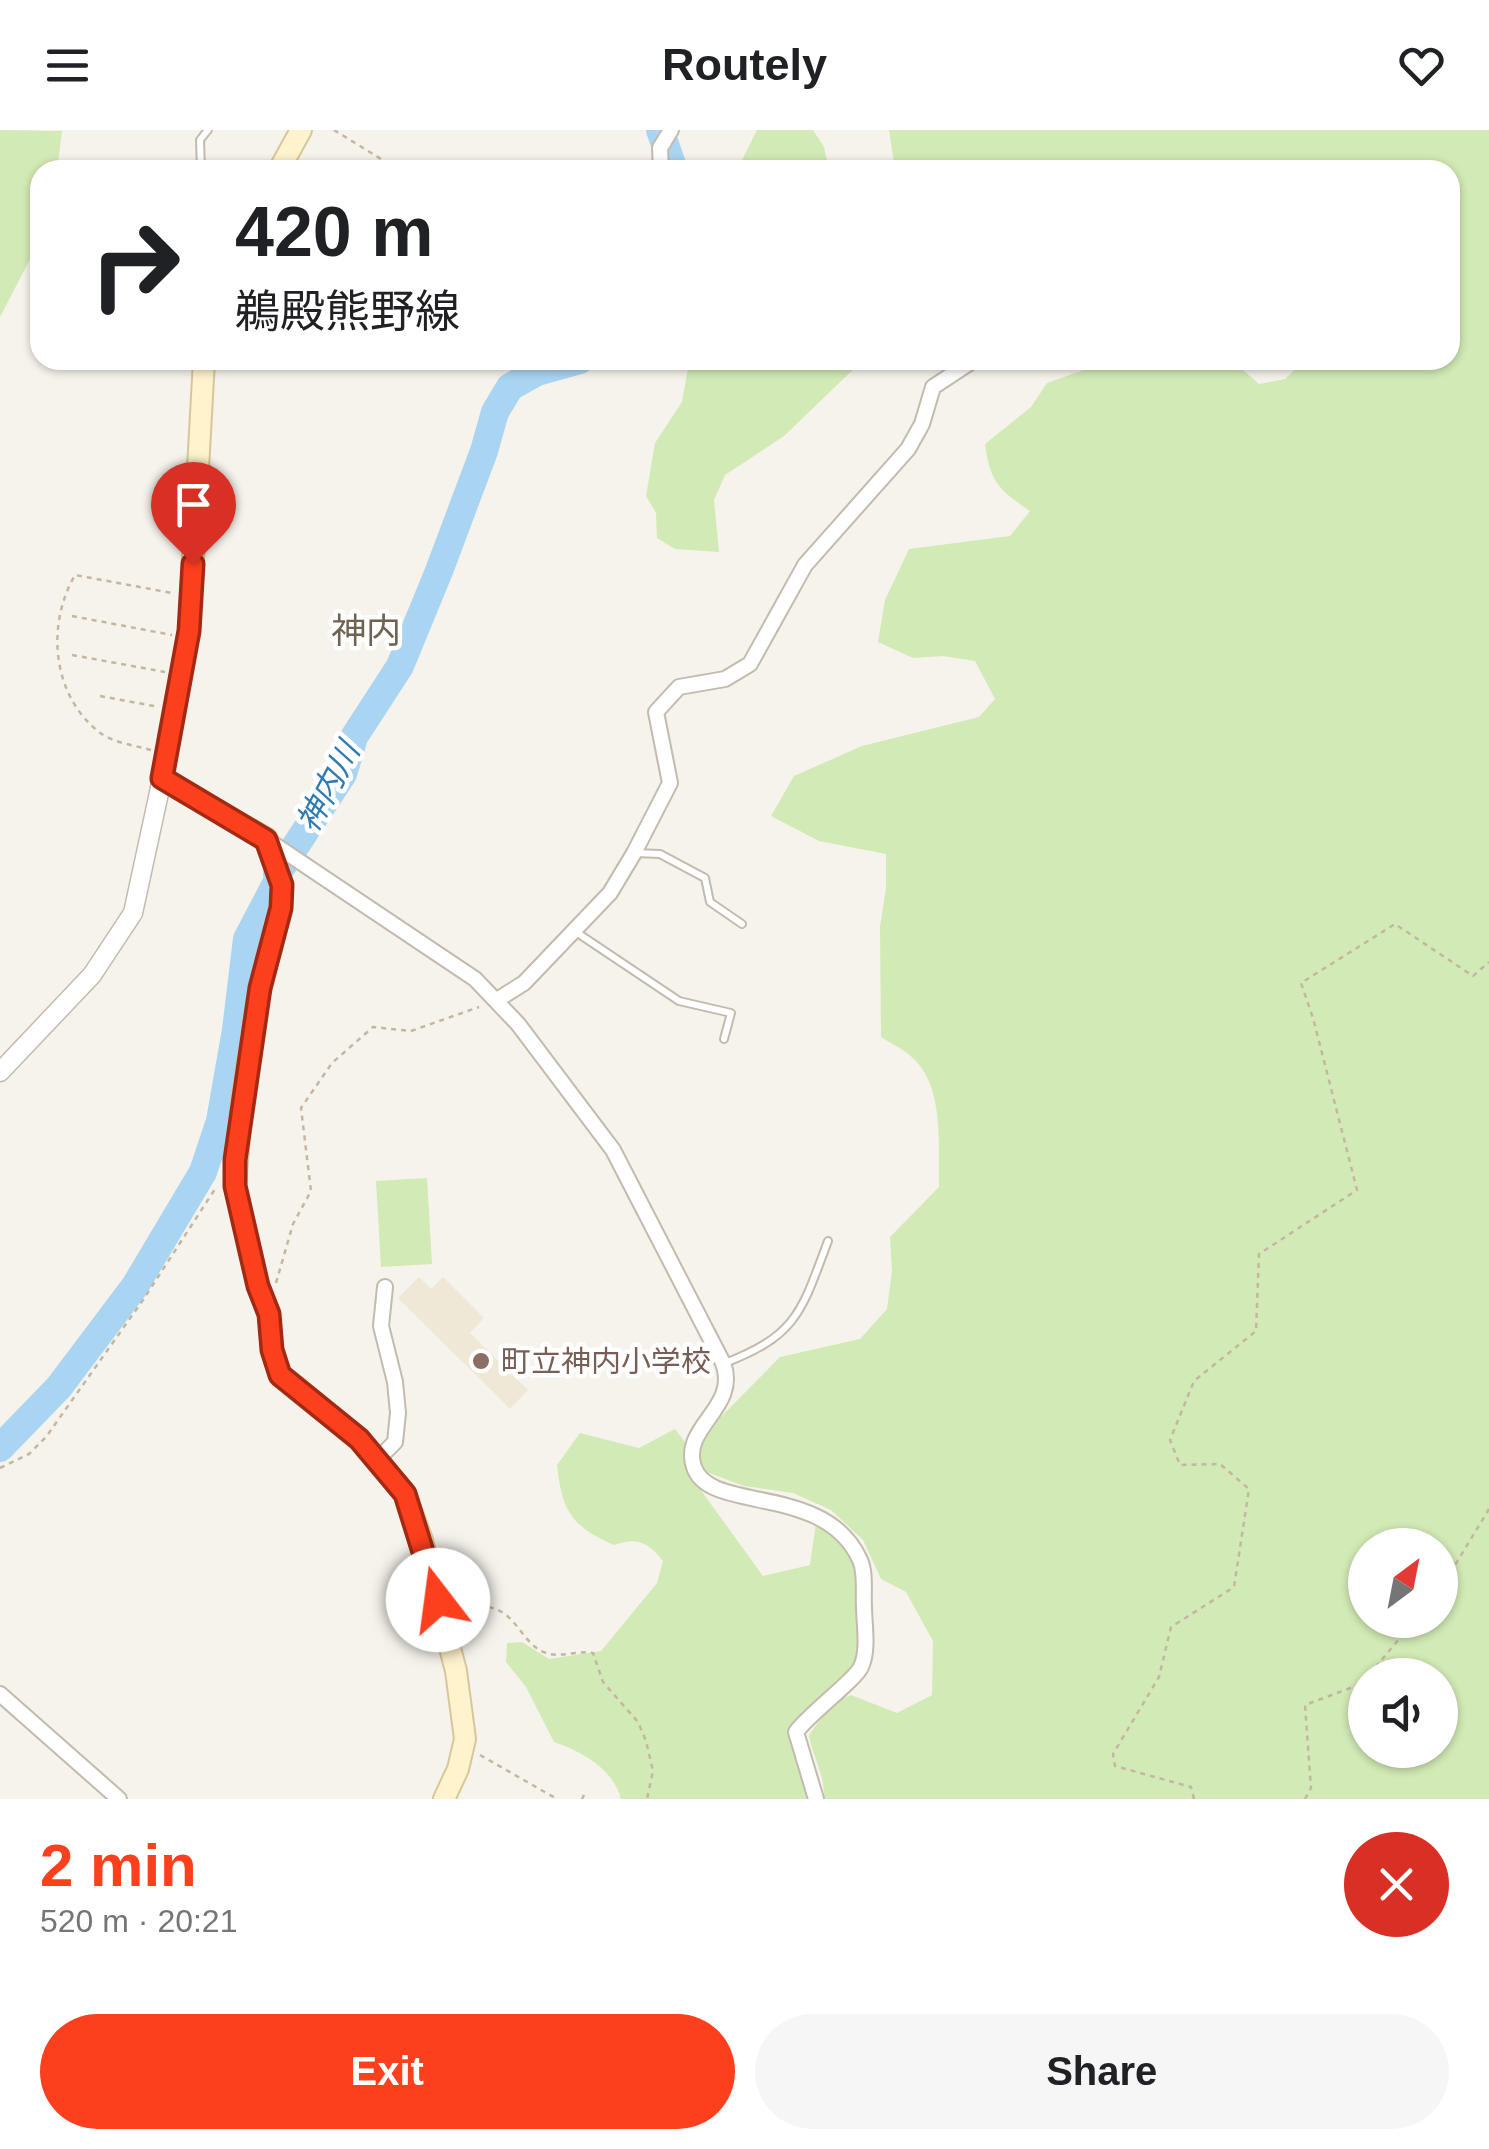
<!DOCTYPE html>
<html lang="en">
<head>
<meta charset="utf-8">
<style>
  body { margin:0; font-family:Helvetica,"Noto Sans JP",sans-serif; background:#f6f6f6; color:#202124; height:100vh; display:flex; flex-direction:column; font-size:38px; white-space:nowrap }
  * { box-sizing:border-box; margin:0 }
  p { font-size:32px; color:#757577 }
  .icon { flex:none; width:55px; height:55px; fill:none; stroke:currentColor; stroke-width:2; stroke-linecap:round; stroke-linejoin:round }
  .map { position:relative; height:1669px; overflow:hidden }
  .sheet { display:flex; flex-direction:column; background:#fff; flex:1 }
  .sheet>* { flex:none }
  .banner { position:absolute; left:30px; top:30px; width:1430px; height:210px; border-radius:30px; box-shadow:0 2px 8px #0004; background:#fff; color:#202124; overflow:hidden }
  .needle { width:65px; rotate:32deg }
  .tools { position:absolute; left:1348px; top:1398px; display:grid; gap:20px }
  .tools a { display:grid; place-items:center; width:110px; height:110px; border-radius:50%; background:#fff; box-shadow:0 2px 8px #0004; font-size:50px }
  .pin { position:absolute; display:grid; place-items:center; width:85px; height:85px; color:#fff; margin:-102px -42px; border-radius:50% 50% 50% 0; rotate:-45deg; box-shadow:0 0 10px #0007 }
  .pin .icon { rotate:45deg }
  .me { position:absolute; width:110px; margin:-55px; rotate:345deg; stroke-linejoin:round; filter:drop-shadow(0 0 8px #0008) }
  .turn { display:flex; align-items:center; gap:35px; height:210px; padding:0 40px; font-size:45px }
  .turn .icon { width:130px; height:130px; stroke-width:2.5 }
  .turn b { display:block; font-size:70px; line-height:85px }
  .round { display:grid; place-items:center; flex:none; width:105px; height:105px; border-radius:52px; background:#f6f6f6 }
  .overview { display:flex; align-items:center; justify-content:space-between; height:170px; padding:0 40px }
  h1 { font-size:60px; font-weight:600; line-height:75px; color:#fc3f1d }
  .action { display:flex; gap:20px; margin-top:auto; padding:20px 40px }
  .action a { flex:1; height:115px; border-radius:60px; background:#fc3f1d; color:#fff; font-size:40px; font-weight:600; line-height:115px; text-align:center }
  .action a+a { background:#f6f6f6; color:#202124 }
  header { display:flex; justify-content:space-between; align-items:center; height:130px; padding:0 40px; background:#fff; font-size:45px; font-weight:600 }
  .map>svg:first-child { display:block }
  .education { fill:#efe8d6 }
  .green { fill:#d2eab5; fill-rule:evenodd }
  .lines { fill:none; stroke-linecap:round; stroke-linejoin:round }
  .river { stroke:#a9d4f2; stroke-width:28 }
  .service-casing { stroke:#c2bbae; stroke-width:10 }
  .minor-casing { stroke:#c2bbae; stroke-width:18 }
  .tertiary-casing { stroke:#c2bbae; stroke-width:21 }
  .secondary-casing { stroke:#d6c79b; stroke-width:24 }
  .path { stroke:#c4b79f; stroke-width:2.5; stroke-dasharray:5 5; stroke-linecap:butt }
  .service { stroke:#fff; stroke-width:6 }
  .minor { stroke:#fff; stroke-width:14 }
  .tertiary { stroke:#fff; stroke-width:18 }
  .secondary { stroke:#fff3cd; stroke-width:20 }
  .route-casing { stroke:#a42913; stroke-width:25 }
  .route { stroke:#fc3f1d; stroke-width:18 }
  .education-dot { fill:#8d6e63; stroke:#fff; stroke-width:4 }
  .labels { text-anchor:middle; dominant-baseline:central; stroke-width:9; stroke-linejoin:round; paint-order:stroke }
  .education-label { font-size:30px; fill:#785e54; stroke:#fff; text-anchor:start }
  .water-label { font-size:32px; font-style:italic; fill:#2e7ab2; stroke:#fff }
  .quarter-label { font-size:35px; fill:#6e6250; stroke:#fff }
</style>
</head>
<body>
<header><svg class="icon" aria-label="menu" viewBox="0 0 24 24"><path d="M4 6h16M4 12h16M4 18h16"/></svg>Routely<svg class="icon" aria-label="heart" viewBox="0 0 24 24"><path d="M12 20l-8-8c-3-5 5-10 8-4 3-6 11-1 8 4z"/></svg></header>
<div class="map">
<svg width="1489" height="1669" viewBox="0 0 1489 1669">
  <rect width="100%" height="100%" fill="#f6f3ec"/>
  <path class="education" d="M419,1147L431,1159L443,1147L484,1188L470,1203L528,1260L510,1279L398,1168Z"/>
  <path class="green" d="M0,0L62,1L57,40H40L38,114L0,187Z
    M757,0H813L824,17L829,40H737Z
    M889,0H1489V1669H823C827,1649 812,1626 809,1605L832,1573L851,1565L897,1583L932,1565L933,1511L906,1462L881,1449L863,1410L831,1380L793,1363L744,1356L704,1341L700,1328L701,1307L780,1227L860,1209L887,1179L892,1141L890,1107L939,1057C938,1018 945,959 914,929C905,920 892,914 881,907L880,797L886,758V724L819,711L771,686L794,646L862,616L979,587L995,569L975,531L943,526L913,528L878,512L885,470L909,419L1010,406L1030,381C999,360 990,352 985,314L1031,277L1047,253L1112,230H1232L1259,254L1285,249L1305,230H1450V40H895ZM1365,1415H1440V1490H1365ZM1365,1545H1440V1620H1365Z
    M674,230H863L784,306L725,345L714,370L719,422L675,419L657,408L656,383L646,366L655,313L682,272L688,238Z
    M427,1048L432,1134L381,1137L376,1051Z
    M675,1299L685,1312L687,1341L763,1446L810,1435L816,1393C825,1400 839,1408 846,1418C858,1433 865,1517 856,1534C845,1555 806,1572 790,1600L810,1669H621C613,1639 583,1622 554,1612L526,1557L506,1532L507,1513L522,1512L549,1529L601,1521L657,1453L663,1431C648,1412 637,1407 614,1415C571,1396 562,1381 557,1335L580,1303L639,1318Z"/>
  <g class="lines">
    <path class="river" d="M660,0L674,40
      M0,1318L59,1257L135,1156L203,1042L220,991L236,900L247,809L278,750L277,744L343,644L354,607L400,536L439,441L484,321L495,282L510,257L537,242L580,230"/>
    <defs>
      <path id="service" d="M201,40L200,10L208,0
        M635,723L660,724L705,748L710,772L742,794
        M573,800L679,871L731,883L724,909
        M725,1233C798,1205 802,1180 828,1111"/>
      <path id="minor" d="M661,40L660,18L671,0
        M269,711L475,849L518,894L613,1020L723,1233C740,1278 680,1297 694,1337C709,1384 825,1352 860,1430C866,1443 863,1462 864,1476C864,1494 869,1520 861,1537C855,1550 809,1584 796,1602L816,1669
        M497,870L524,853L610,763L634,723L670,653L656,582L679,557L725,549L750,534L805,435L908,319L922,294L933,257L974,230
        M377,1330L395,1312L398,1283L395,1252L381,1196L385,1157
        M0,1564L119,1669"/>
      <path id="tertiary" d="M0,942L92,845L133,783L162,649"/>
      <path id="secondary" d="M279,40L301,0
        M204,230L189,501L162,649L267,709L282,755L281,778L260,858L242,971L235,1056L258,1156L269,1184L272,1219L280,1245L359,1309L377,1330L405,1364L422,1410L456,1541L465,1609L458,1639L444,1669"/>
    </defs>
    <use href="#service" class="service-casing"/>
    <use href="#minor" class="minor-casing"/>
    <use href="#tertiary" class="tertiary-casing"/>
    <use href="#secondary" class="secondary-casing"/>
    <path class="path" d="M334,0L399,40
      M72,486L172,505
      M72,525L165,542
      M100,566L159,577
      M151,620C134,615 113,613 99,602C52,565 46,495 75,445L172,463
      M276,1153L293,1094L311,1061L301,978L332,933L373,897L411,901L479,877
      M0,1338L29,1324L46,1307L143,1170L217,1056
      M1440,1460L1489,1379
      M459,1473C471,1475 487,1475 498,1480C518,1489 525,1516 546,1523C561,1528 578,1520 593,1523L603,1552L638,1592L646,1611L653,1641L647,1669
      M1369,1545L1415,1490
      M480,1625L557,1669
      M582,1669L584,1665
      M1194,1669L1191,1657L1115,1636L1113,1624L1159,1547L1171,1497L1234,1457L1249,1359L1220,1334L1180,1335L1170,1310L1194,1251L1256,1201L1259,1124L1357,1060L1313,888L1301,853L1395,794L1473,846L1489,832
      M1305,1669L1311,1658L1305,1575L1361,1554L1365,1550"/>
    <use href="#service" class="service"/>
    <use href="#minor" class="minor"/>
    <use href="#tertiary" class="tertiary"/>
    <use href="#secondary" class="secondary"/>
  </g>
  <g class="lines">
    <defs>
      <path id="route" d="M193,434L189,501L162,648L266,710L282,755L281,778L260,858L235,1030V1056L258,1156L269,1184L272,1220L280,1245L359,1309L405,1364L438,1470"/>
    </defs>
    <use href="#route" class="route-casing"/>
    <use href="#route" class="route"/>
  </g>
  <circle class="education-dot" cx="481" cy="1231" r="10"/>
  <g class="labels">
    <g class="education-label">
      <text x="501" y="1231">町立神内小学校</text>
    </g>
    <g class="water-label">
      <text transform="translate(328 657) rotate(-62)">神内川</text>
    </g>
    <g class="quarter-label">
      <text x="366" y="500">神内</text>
    </g>
  </g>
</svg>
<div class="tools">
<a><svg class="needle" viewBox="-14 -14 28 28"><path d="M0-13l5 13h-10z" fill="#e53935"/><path d="M0 13l5-13h-10z" fill="#757577"/></svg></a>
<a><svg class="icon" aria-label="sound" viewBox="0 0 24 24"><path d="M4 9h4l5-4v14l-5-4H4zM17 9q2 3 0 6"/></svg></a>
</div>
<div class="pin" style="left:193px;top:434px;background:#d93025"><svg class="icon" aria-label="arrive" viewBox="0 0 24 24"><path d="M6 21V4h12l-3 4 3 4H6"/></svg></div>
<svg class="me" style="left:438px;top:1470px" viewBox="-20 -20 40 40"><circle r="19" fill="#fff"/><path d="M0-13L10 11 0 6-10 11z" fill="#fc3f1d"/></svg>
<div class="banner">
<div class="turn"><svg class="icon" aria-label="right" viewBox="0 0 24 24"><path d="M7 20v-9h11M14 6l5 5-5 5"/></svg><div><b>420 m</b>鵜殿熊野線</div></div>
</div>
</div>
<section class="sheet">
<div class="overview"><div><h1>2 min</h1><p>520 m · 20:21</p></div><a class="round" style="background:#d93025;color:#fff"><svg class="icon" aria-label="close" viewBox="0 0 24 24"><path d="M6 6l12 12M18 6L6 18"/></svg></a></div>
<div class="action"><a>Exit</a><a>Share</a></div>
</section>
</body>
</html>
